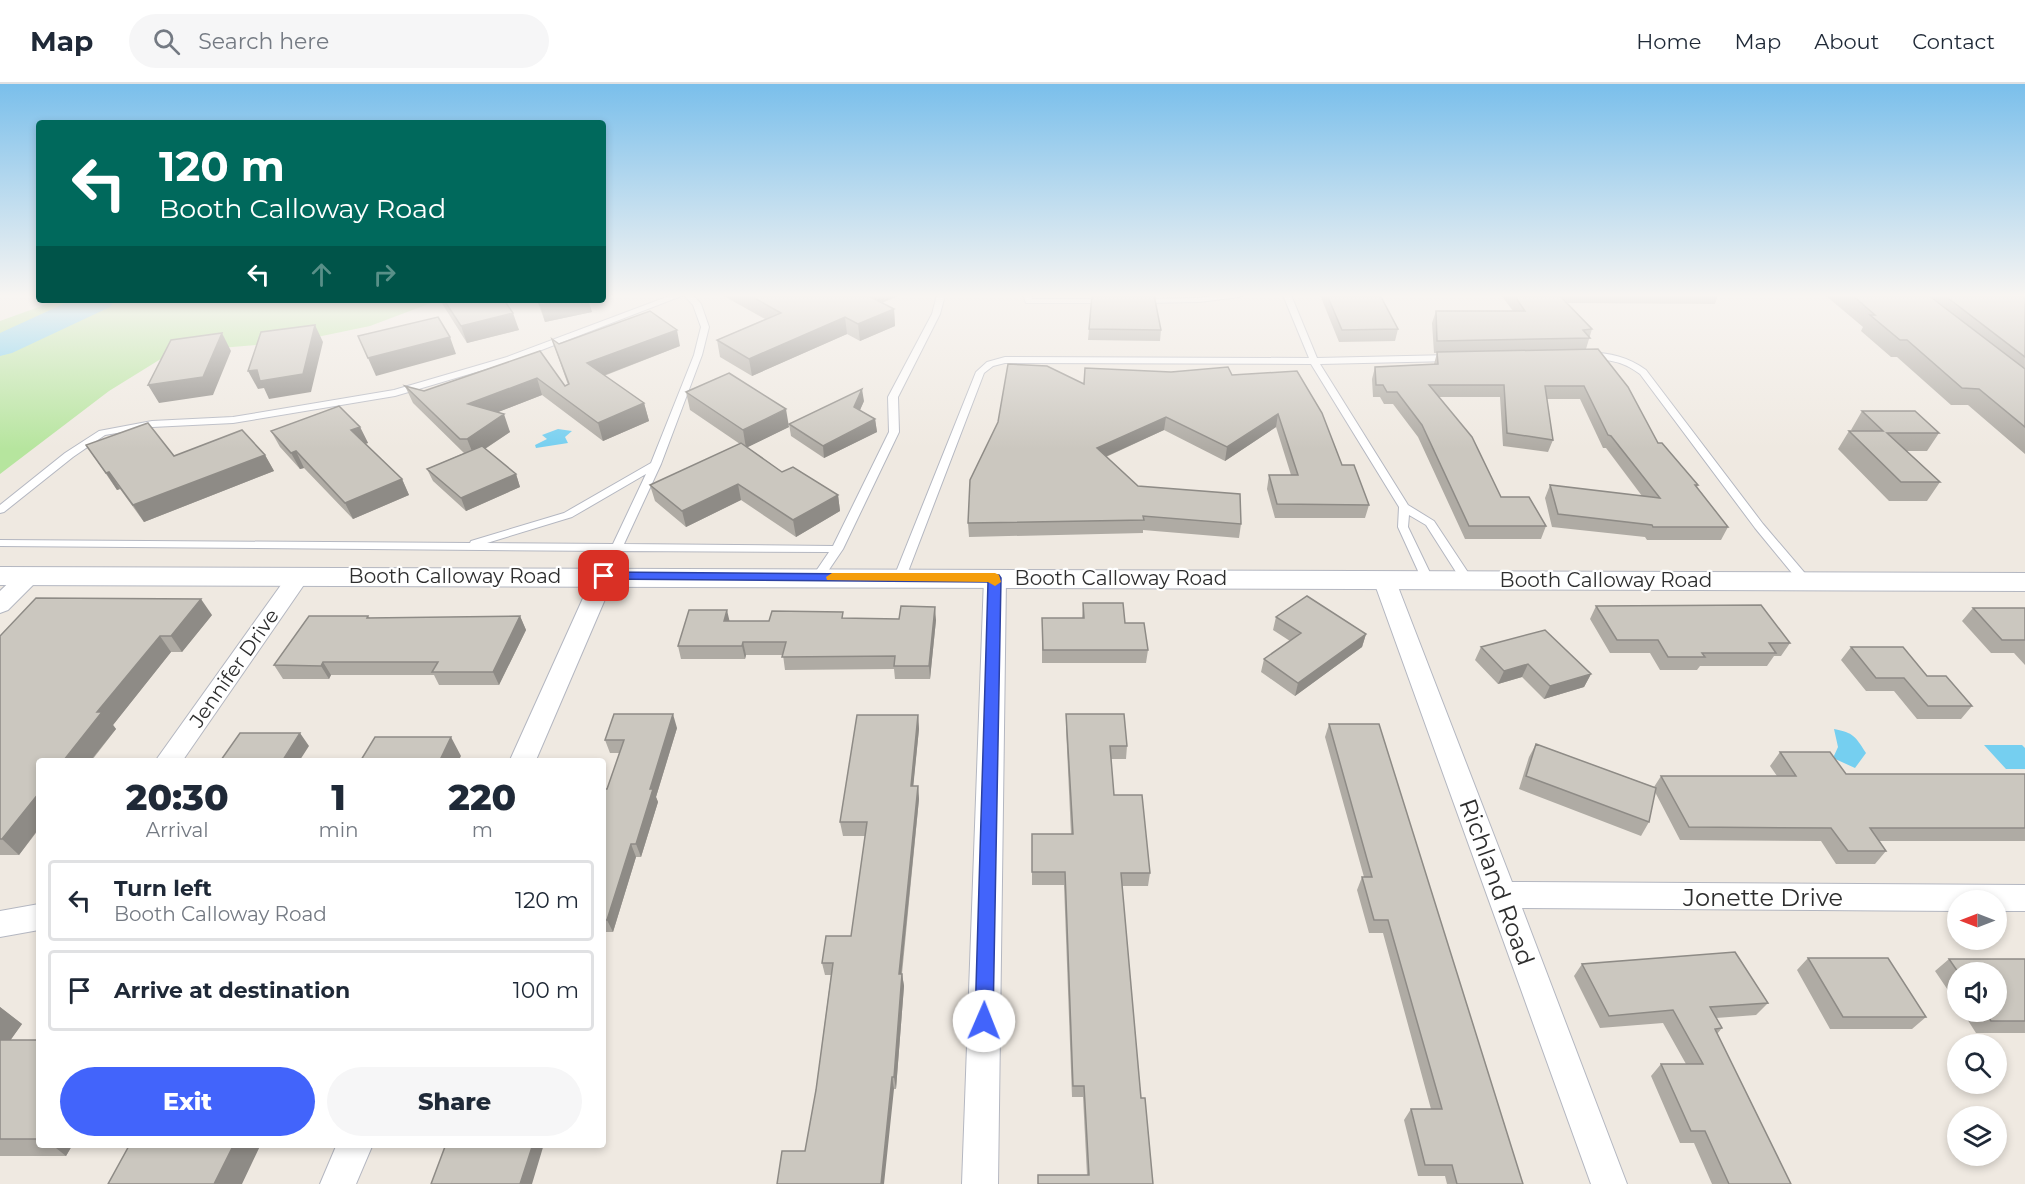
<!DOCTYPE html>
<html lang="en">
<head>
<meta charset="utf-8">
<style>
  body { margin:0; font-family:Montserrat,sans-serif; background:#f6f6f7; color:#1f2937; height:100vh; display:flex; flex-direction:column; font-size:22px; white-space:nowrap }
  * { box-sizing:border-box; margin:0 }
  p { font-size:20px; color:#747a83 }
  .icon { flex:none; width:33px; height:33px; fill:none; stroke:currentColor; stroke-width:2; stroke-linecap:round; stroke-linejoin:round }
  .map { position:relative; flex:1; overflow:hidden }
  .panel { position:absolute; left:36px; top:674px; width:570px; height:390px; display:flex; flex-direction:column; background:#fff; border-radius:6px; box-shadow:0 3px 9px #0003 }
  .panel>* { flex:none }
  .banner { position:absolute; left:36px; top:36px; width:570px; height:183px; border-radius:6px; box-shadow:0 3px 9px #0003; background:#00695c; color:#fff; overflow:hidden }
  .needle { width:39px; rotate:270deg }
  .controls { position:absolute; left:1947px; top:806px; display:grid; gap:12px }
  .controls a { display:grid; place-items:center; width:60px; height:60px; border-radius:50%; background:#fff; box-shadow:0 3px 9px #0003; font-size:30px }
  .pin { position:absolute; display:grid; place-items:center; width:51px; height:51px; color:#fff; margin:-26px; border-radius:12px; box-shadow:0 3px 9px #0006 }
  .me { position:absolute; width:66px; margin:-33px; rotate:1deg; stroke-linejoin:round; filter:drop-shadow(0 0 4px #0008) }
  .turn { display:flex; align-items:center; gap:21px; height:126px; padding:0 24px; font-size:27px }
  .turn .icon { width:78px; height:78px; stroke-width:2.5 }
  .turn b { display:block; font-size:42px; line-height:51px }
  .lanes { display:flex; align-items:center; height:57px; padding:0 24px; background:#0003; justify-content:center; gap:30px; direction:ltr }
  .lanes .off { opacity:.35 }
  .eta { display:flex; justify-content:space-evenly; align-items:center; height:102px; text-align:center }
  .eta b { font-size:36px; font-weight:800; line-height:42px }
  .action { display:flex; gap:12px; margin-top:auto; padding:12px 24px }
  .action a { flex:1; height:69px; border-radius:36px; background:#4264fb; color:#fff; font-size:24px; font-weight:800; line-height:69px; text-align:center }
  .action a+a { background:#f6f6f7; color:#1f2937 }
  ul { padding:0; list-style:none }
  li { display:flex; align-items:center; gap:18px; height:81px; margin:0 12px 9px; padding:0 12px; border:3px solid #e0e1e3; border-radius:6px }
  li div { flex:1 }
  li b { display:block; font-size:22px }
  li em { font-style:normal }
  header { display:flex; align-items:center; gap:36px; box-sizing:border-box; height:84px; padding:0 30px; background:#fff; border-bottom:2px solid #e0e1e3 }
  header strong { font-size:28px }
  nav { display:flex; gap:33px; margin-inline-start:auto; font-size:21px }
  .search { width:420px; height:54px; background:#f6f6f7; display:flex; align-items:center; gap:15px; box-sizing:border-box; padding:0 21px; border-radius:33px; color:#747a83; font-size:22px }
  .map>svg:first-child { display:block }
  .green { fill:#b6e59e }
  .water { fill:#75cff0 }
  .lines { fill:none; stroke-linecap:round; stroke-linejoin:round }
  .river { fill:#75cff0; fill-rule:evenodd }
  .service-casing { stroke:#b4b7c1; stroke-width:2 }
  .minor-casing { stroke:#b4b7c1; stroke-width:2 }
  .tertiary-casing { stroke:#b4b7c1; stroke-width:2 }
  .service { fill:#fff; fill-rule:evenodd }
  .minor { fill:#fff; fill-rule:evenodd }
  .tertiary { fill:#fff; fill-rule:evenodd }
  .wall { fill:#afaba4 }
  .shaded-wall { fill:#8e8b86 }
  .building { fill:#cbc7bf; stroke:#8e8b86; stroke-width:1.5 }
  .route { fill:#4264fb; stroke:#2b41a3; stroke-width:1.5 }
  .slow { fill:#f59e0b }
  .labels { text-anchor:middle; dominant-baseline:central; stroke-width:4.5; stroke-linejoin:round; paint-order:stroke }
  .street-label { font-size:20px; fill:#2e2e2e; stroke:#fff }
  .near-street-label { font-size:24px; fill:#2e2e2e; stroke:#fff }
</style>
</head>
<body>
<header>
<strong>Map</strong>
<div class="search"><svg class="icon" aria-label="search" viewBox="0 0 24 24"><circle cx="10" cy="10" r="6"/><path d="M15 15l6 6"/></svg>Search here</div>
<nav><a>Home</a><a>Map</a><a>About</a><a>Contact</a></nav>
</header>
<div class="map">
<svg width="2025" height="1100" viewBox="0 0 2025 1100">
  <rect width="100%" height="100%" fill="#efe9e1"/>
  <path class="green" d="M58,216H439L370,242L293,258L172,268L109,307L0,390V237Z"/>
  <path class="water" d="M558,345L572,347L565,353L568,359L536,364L535,361L547,355L542,351Z
    M1834,645C1854,649 1855,652 1866,669L1855,684L1833,674L1838,663Z
    M1984,661H2022L2025,664V685H2006Z"/>
  <g class="lines">
    <path class="river" d="M72,216H115L110,223L12,269L0,272V249Z"/>
    <defs>
      <path id="service" d="M672,211H684L513,277L395,312L233,339L152,343L105,351L73,373L4,428L0,429V421L65,369L99,347L152,337L233,333L394,306L507,273Z
        M684,211H693L701,220L709,243L702,271L661,380L624,460L833,462L889,348L888,313L932,230L937,211H945L940,230L898,313L899,348L843,465L822,496H814L812,493L829,468L621,467L610,492L604,496L598,492L610,467L0,462V456L470,459L471,457L564,429L651,379L694,271L701,243L693,221ZM646,390L613,460L487,459L572,433Z
        M1023,211H1031L1032,215H1106L1110,217L1106,219H1026Z
        M1218,211H1243L1239,213L1199,218L1141,219L1137,217L1141,215L1199,214Z
        M1283,211H1291L1317,274L1451,271L1455,274L1451,277L1320,280L1408,421L1434,437L1473,496L1471,499H1463L1426,441L1409,431L1408,443L1433,495L1431,498H1423L1398,443L1399,423L1311,280L1005,279L993,282L984,289L906,493L904,496H896L894,493L976,288L987,278L1005,273L1309,274Z
        M1588,268C1610,269 1628,273 1646,286L1763,440L1809,494L1811,497L1809,500H1801L1755,444L1640,290C1620,275 1608,277 1585,273V269Z"/>
      <path id="minor" d="M30,484L38,486L41,491L38,496L8,526L0,529V507L22,486Z
        M299,485L307,487L310,492L183,676H156L291,487Z
        M604,485L612,487L615,492L536,676H510L593,492L596,487Z
        M995,487L1003,489L1006,494L998,1100H962L984,494L987,489Z
        M1384,488L1392,490L1395,495L1512,798L2025,801V827H1996V816H1958V827L1522,824L1627,1100H1591L1373,495L1376,490Z
        M39,820V846L0,853V827Z
        M337,1060H373L356,1100H320Z"/>
      <path id="tertiary" d="M0,483L2025,489V507L0,501Z"/>
    </defs>
    <use href="#service" class="service-casing"/>
    <use href="#minor" class="minor-casing"/>
    <use href="#tertiary" class="tertiary-casing"/>
    <use href="#service" class="service"/>
    <use href="#minor" class="minor"/>
    <use href="#tertiary" class="tertiary"/>
  </g>
  <path class="wall" d="M722,211H900L882,219L894,225L895,242L860,257L847,250L752,292L720,273L717,256L765,235Z
    M1320,211H1380L1398,245L1395,257L1339,258Z
    M1501,211H1718L1715,220L1567,219L1592,245L1586,265L1658,359L1698,401L1697,403L1728,443L1721,456H1647L1645,453L1552,443L1545,414L1550,401L1642,412L1606,364H1603L1580,315H1547L1553,356L1548,368L1503,362L1500,313H1439L1501,413L1546,442L1541,455H1465L1418,353L1393,320H1384L1380,313H1373L1372,295L1375,283L1434,280L1437,269H1434L1432,239L1436,227H1513Z
    M1825,211H2025V370L1968,321H1951L1897,273H1891L1861,247L1863,243Z
    M441,216H504L519,246L467,259L443,221Z
    M537,216H588L592,228L545,238Z
    M1089,245L1161,246L1160,257L1088,256Z
    M552,255L559,260L680,262L604,292L644,319L649,337L603,357L542,311L498,328L510,348L485,365L516,390L520,403L466,427L433,397L427,385L464,369L413,319L405,302L424,307L540,267L565,302L568,301Z
    M1232,291L1342,381L1369,421L1365,434H1275L1267,405L1269,391H1291L1276,343L1225,377L1164,346L1106,373L1138,402L1241,440L1239,454L1143,446V449L969,453L968,439L1084,300Z
    M686,308L789,343L747,363L782,388L838,411L840,427L796,453L741,416L686,443L655,417L650,401L740,360L690,326Z
    M864,317L860,326L875,335L877,348L824,374L791,352L789,340Z
    M1862,327L1939,349L1927,367H1907L1940,398L1927,417H1889L1838,365L1849,347H1853L1851,346Z
    M360,343L368,359L365,360L402,395L409,411L353,435L304,384L300,385L280,363L271,347Z
    M86,361L174,372L265,371L274,387L144,438L120,405L117,406Z
    M1083,519L1125,539L1148,566L1146,579H1042V534H1082Z
    M1596,522L1790,559L1781,572H1774L1767,582H1700L1697,586H1660L1650,569H1610L1590,535Z
    M1973,524H2025V581L2014,569H1991L1962,537Z
    M212,531L182,568H171L113,641L116,645L19,771H0V552Z
    M368,532L370,534L520,532L526,546L499,601H439L434,591H331L329,595H283L274,581Z
    M1276,533L1366,550L1362,563L1295,612L1261,588L1264,575L1290,557L1273,546Z
    M844,534L936,536L930,595H895L894,585L785,586L783,571H746L745,575H681L678,562L729,537H769Z
    M1481,563L1591,590L1584,603L1544,615L1522,593L1498,600L1475,576Z
    M1851,563L1927,592L1972,622L1961,635H1917L1894,607H1866L1841,576Z
    M1066,630L1127,662L1126,675H1111L1114,711L1150,789L1148,802H1122L1141,1014L1153,1100H1038V1091H1087L1083,1013H1072L1064,801H1032V750H1071L1066,644Z
    M918,631L919,645L913,702H918L919,715L902,890L904,902L896,1005H894L805,1067L816,1006L831,891H825L822,879L851,852L865,752H843L840,738Z
    M1329,640L1523,1100H1447L1445,1092H1418L1404,1036L1411,1025H1431L1383,849H1369L1357,806L1362,793H1364L1325,653Z
    M677,644L656,713L658,718L641,773H636L613,848H603V705H607L620,669H610L605,656Z
    M1536,660L1654,703L1661,692H1777L1770,682L1780,668L1846,690H2025V757H1879L1886,767L1875,780H1836L1821,757L1680,756L1655,708L1649,738L1641,752L1519,705L1529,673Z
    M1808,874L1926,933L1912,945H1830L1797,886Z
    M1949,875H2025V949H1976L1962,927H1996L1958,888V921L1935,887Z
    M1582,880L1768,919L1756,931L1716,934L1722,944L1717,950L1791,1100H1712L1694,1059H1680L1651,992L1661,980H1686L1663,939L1600,944L1574,892Z
    M0,923L22,940L10,956H39V1060H73L66,1072H0Z"/>
  <path class="shaded-wall" d="M864,211H900L865,226Z
    M564,216H588L592,228L545,238L540,221Z
    M894,225L895,242L860,257L858,240Z
    M513,229L519,246L467,259L461,242Z
    M845,233L847,250L752,292L749,275Z
    M315,241L323,258L311,308L269,315L264,304L258,305L248,287Z
    M677,246L680,262L592,296L587,279Z
    M222,249L231,267L213,311L159,319L148,301Z
    M450,253L456,270L376,292L368,274Z
    M537,294L542,311L475,337L468,320Z
    M862,305L864,317L856,335L854,323Z
    M644,319L649,337L603,357L598,339Z
    M786,325L789,343L746,364L743,346Z
    M504,330L510,348L474,372L467,355Z
    M1278,330L1276,343L1225,377L1227,363Z
    M1166,333L1164,346L1096,377L1097,364Z
    M875,335L877,348L824,374L823,362Z
    M360,343L368,359L358,362L351,346Z
    M296,367L304,384L300,385L291,369Z
    M265,371L274,387L144,438L133,421Z
    M109,388L120,405L117,406L106,389Z
    M516,390L520,403L466,427L461,414Z
    M402,395L409,411L353,435L345,419Z
    M738,400L741,416L686,443L682,427Z
    M838,411L840,427L796,453L793,436Z
    M201,515L212,531L182,568L171,552Z
    M935,523L936,536L930,595L929,582Z
    M727,526L730,539L724,537Z
    M520,532L526,546L499,601L493,588Z
    M1366,550L1362,563L1295,612L1298,599Z
    M160,552L171,568L113,641L116,645L91,676H64L97,628Z
    M743,558L746,571L745,575L742,562Z
    M323,578L331,591L329,595L321,582Z
    M1528,580L1522,593L1498,600L1504,587Z
    M1591,590L1584,603L1544,615L1550,602Z
    M673,630L677,644L656,713L658,718L641,773L636,760L650,705Z
    M918,631L919,645L912,715L911,702Z
    M300,649L309,662L300,676H283Z
    M451,653L461,672L459,676H440Z
    M918,702L919,715L900,902L899,890Z
    M39,709V744L19,771L2,755Z
    M631,760L636,773L613,848L607,836Z
    M902,890L904,902L896,1005L894,993Z
    M0,923L22,940L0,971Z
    M892,993L894,1005L884,1100H881Z
    M51,1060H73L66,1072Z
    M234,1060H261L242,1100H214Z
    M533,1060H544L532,1100H520Z"/>
  <path class="building" d="M749,211H867L894,225L858,240L845,233L749,275L717,256L781,229Z
    M1092,211H1154L1161,246L1089,245Z
    M1327,211H1380L1398,245L1342,246Z
    M1514,211H1559L1592,245L1583,246L1590,254L1437,257L1436,227H1525Z
    M1852,211H1928L2025,285V343L1979,305L1962,304L1907,256H1900L1870,231H1875Z
    M1944,211H2025V273Z
    M444,216H504L513,229L461,242Z
    M538,216H564L540,221Z
    M650,227L677,246L587,279L644,319L598,339L537,294L468,320L504,330L467,355H460L405,302L424,307L540,267L565,302L569,300L552,255L559,260Z
    M438,233L450,253L368,274L358,252Z
    M315,241L303,290L260,297L257,286L248,287L261,248Z
    M222,249L203,293L148,301L171,256Z
    M1598,265L1628,303L1658,359H1662L1698,401H1695L1728,443H1653L1652,441L1558,430L1550,401L1660,414L1611,352L1608,351L1584,302H1545L1553,356L1507,349L1504,301H1429L1472,353L1501,413H1529L1546,442H1469L1422,341L1397,308H1387L1383,301H1376L1375,283L1438,280L1437,268Z
    M1008,280L1047,282L1084,300L1085,284L1171,288L1228,283L1232,291L1297,287L1322,329L1342,381H1354L1369,421L1277,420L1269,391H1298L1278,330L1227,363L1166,333L1097,364L1138,402L1240,410L1241,440L1143,432L1144,436L968,439L970,396L998,338Z
    M729,289L786,325L743,346L686,308Z
    M862,305L854,323L875,335L823,362L789,340Z
    M339,322L360,343L351,346L402,395L345,419L296,367L291,369L271,347Z
    M1862,327H1915L1939,349H1887L1940,398H1901L1849,347H1883Z
    M148,339L174,372L242,346L265,371L133,421L109,388L106,389L86,361Z
    M741,359L782,388L793,383L838,411L793,436L738,400L682,427L650,401Z
    M482,362L516,390L461,414L427,385Z
    M1307,512L1366,550L1298,599L1264,575L1301,549L1276,533Z
    M36,514L201,515L171,552H160L97,628H102L64,676H39V709L2,755H0V552Z
    M1083,519H1123L1125,539H1144L1148,566H1043L1042,534H1084Z
    M1761,521L1790,559H1769L1776,569H1702L1705,573H1668L1658,556H1617L1596,522Z
    M901,522L935,523L929,582H894L895,572L782,573L786,558H743L742,562H678L689,526H727L724,537H769L772,527L843,528L842,534L899,535Z
    M1973,524H2025V556H2002Z
    M309,532H368L367,534L520,532L493,588H432L438,578H323L321,582L274,581Z
    M1545,546L1591,590L1550,602L1528,580L1504,587L1481,563Z
    M1851,563H1903L1927,592H1946L1972,622H1928L1904,594H1876Z
    M614,630H673L650,705H653L636,760H631L607,836H603V705H607L624,656H605Z
    M1066,630H1124L1127,662H1110L1114,711H1142L1150,789H1121L1141,1014H1145L1153,1100H1038V1091H1089L1084,1002H1073L1065,788H1032V750H1073Z
    M857,631H918L911,702H918L899,890H902L894,993H892L881,1100H777L782,1067H805L816,1006L833,879H822L826,852H851L867,738H840Z
    M1329,640H1379L1523,1100H1457L1452,1081H1425L1411,1025H1442L1388,836H1374L1362,793H1372Z
    M240,649H300L283,676H221Z
    M375,653H451L440,676H361Z
    M1536,660L1656,704L1649,738L1526,692Z
    M1780,668H1830L1846,690H2025V744H1870L1886,767H1848L1831,744L1689,743L1661,692H1796Z
    M1735,868L1768,919L1710,923L1722,944L1715,945L1791,1100H1729L1705,1047H1691L1661,980H1703L1673,926L1609,932L1582,880Z
    M1808,874H1888L1926,933H1843Z
    M1949,875H2025V937H1991L1985,927H1996V888H1958Z
    M0,956H39V1055H0Z
    M130,1060H234L214,1100H108Z
    M446,1060H533L520,1100H431Z"/>
  <linearGradient id="sky" x2="0" y2="1"><stop stop-color="#7abfeb"/><stop offset="0.58" stop-color="#f8f5f2"/><stop offset="1" stop-color="#f8f5f2" stop-opacity="0"/></linearGradient>
  <rect width="2025" height="365" fill="url(#sky)"/>
  <path class="route" d="M604,488L999,491L1001,494L993,937L991,943L984,946L977,943L975,937L988,498L599,495L597,492Z"/>
  <path class="slow" d="M832,489H995L999,491L1001,498L995,502L988,498L827,496L826,493Z"/>
  <g class="labels">
    <g class="street-label">
      <text x="455" y="492">Booth Calloway Road</text>
      <text x="1121" y="494">Booth Calloway Road</text>
      <text x="1606" y="496">Booth Calloway Road</text>
      <text transform="translate(234 584) rotate(-55)">Jennifer Drive</text>
    </g>
    <g class="near-street-label">
      <text transform="translate(1497 798) rotate(70)">Richland Road</text>
      <text x="1763" y="813">Jonette Drive</text>
    </g>
  </g>
</svg>
<div class="controls">
<a><svg class="needle" viewBox="-14 -14 28 28"><path d="M0-13l5 13h-10z" fill="#e53935"/><path d="M0 13l5-13h-10z" fill="#747a83"/></svg></a>
<a><svg class="icon" aria-label="sound" viewBox="0 0 24 24"><path d="M4 9h4l5-4v14l-5-4H4zM17 9q2 3 0 6"/></svg></a>
<a><svg class="icon" aria-label="search" viewBox="0 0 24 24"><circle cx="10" cy="10" r="6"/><path d="M15 15l6 6"/></svg></a>
<a><svg class="icon" aria-label="layers" viewBox="0 0 24 24"><path d="M12 4l9 5-9 5-9-5zM3 14l9 5 9-5"/></svg></a>
</div>
<div class="pin" style="left:604px;top:492px;background:#d93025"><svg class="icon" aria-label="arrive" viewBox="0 0 24 24"><path d="M6 21V4h12l-3 4 3 4H6"/></svg></div>
<svg class="me" style="left:984px;top:937px" viewBox="-20 -20 40 40"><circle r="19" fill="#fff"/><path d="M0-13L10 11 0 6-10 11z" fill="#4264fb"/></svg>
<div class="banner">
<div class="turn"><svg class="icon" aria-label="left" viewBox="0 0 24 24"><path d="M17 20v-9H6M10 6l-5 5 5 5"/></svg><div><b>120 m</b>Booth Calloway Road</div></div>
<div class="lanes"><svg class="icon" aria-label="left" viewBox="0 0 24 24"><path d="M17 20v-9H6M10 6l-5 5 5 5"/></svg><svg class="icon off" aria-label="ahead" viewBox="0 0 24 24"><path d="M12 20V5M6 11l6-6 6 6"/></svg><svg class="icon off" aria-label="right" viewBox="0 0 24 24"><path d="M7 20v-9h11M14 6l5 5-5 5"/></svg></div>
</div>
<section class="panel">
<div class="eta">
<div><b>20:30</b><p>Arrival</p></div>
<div><b>1</b><p>min</p></div>
<div><b>220</b><p>m</p></div>
</div>
<ul>
<li><svg class="icon" aria-label="left" viewBox="0 0 24 24"><path d="M17 20v-9H6M10 6l-5 5 5 5"/></svg><div><b>Turn left</b><p>Booth Calloway Road</p></div><em>120 m</em></li>
<li><svg class="icon" aria-label="arrive" viewBox="0 0 24 24"><path d="M6 21V4h12l-3 4 3 4H6"/></svg><div><b>Arrive at destination</b></div><em>100 m</em></li>
</ul>
<div class="action"><a>Exit</a><a>Share</a></div>
</section>
</div>
</body>
</html>
